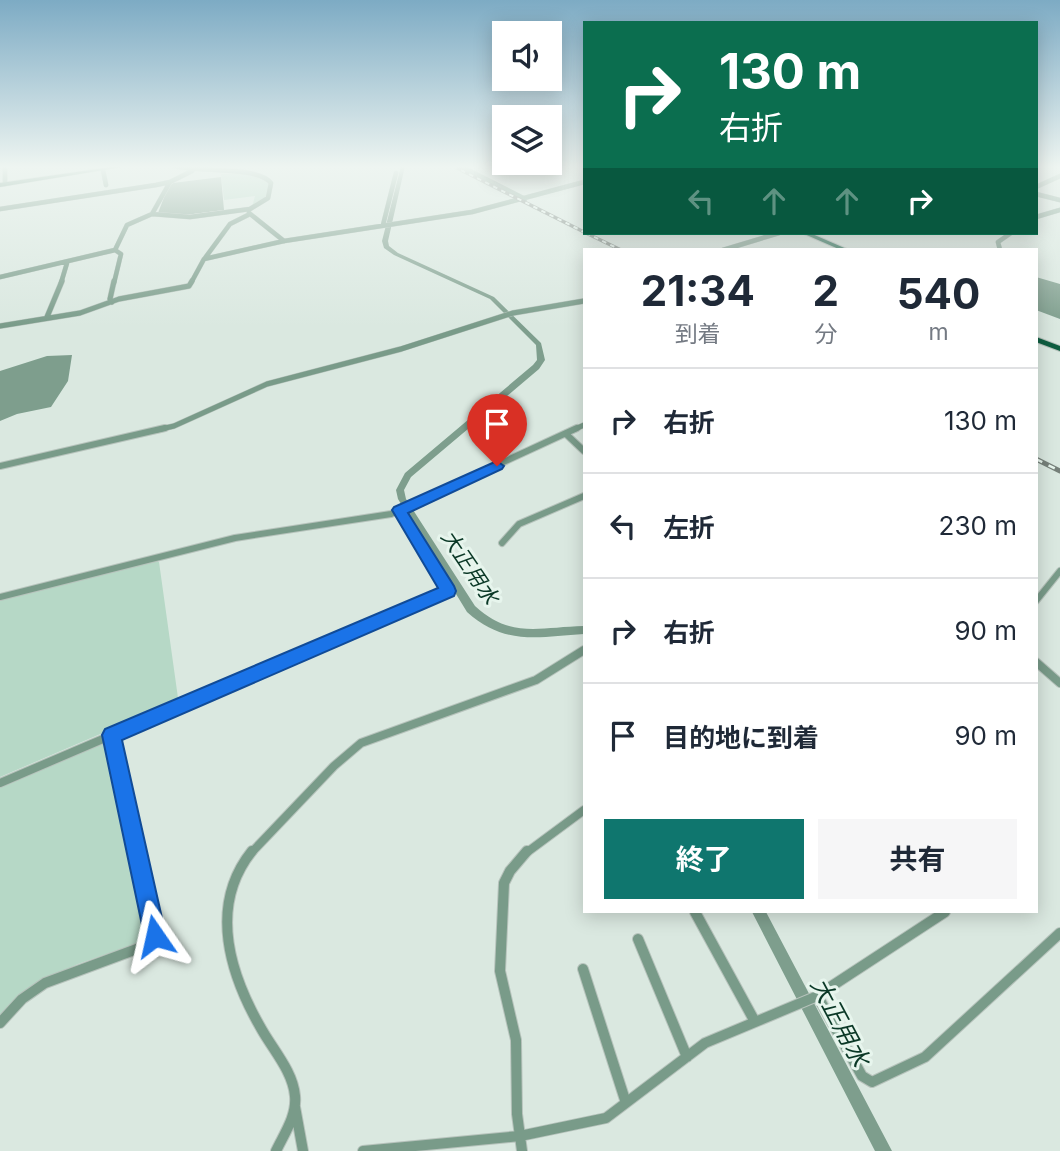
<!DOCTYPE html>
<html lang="ja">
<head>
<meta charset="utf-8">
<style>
  body { margin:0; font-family:Inter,"Noto Sans JP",sans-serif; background:#f6f6f7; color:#1f2937; height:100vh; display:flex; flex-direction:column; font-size:26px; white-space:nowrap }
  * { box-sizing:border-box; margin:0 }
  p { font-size:23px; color:#747a83 }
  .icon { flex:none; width:38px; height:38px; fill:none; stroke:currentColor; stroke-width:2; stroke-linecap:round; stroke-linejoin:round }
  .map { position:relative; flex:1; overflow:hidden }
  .drawer { position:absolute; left:583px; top:248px; width:455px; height:665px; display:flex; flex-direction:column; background:#fff; border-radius:0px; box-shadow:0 4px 18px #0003 }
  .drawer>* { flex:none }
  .hud { position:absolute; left:583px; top:21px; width:455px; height:214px; border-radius:0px; box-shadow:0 4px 18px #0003; background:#0b6e4f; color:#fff; overflow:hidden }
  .controls { position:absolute; left:492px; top:21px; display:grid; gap:14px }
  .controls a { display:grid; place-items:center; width:70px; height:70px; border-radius:0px; background:#fff; box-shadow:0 4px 18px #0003; font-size:35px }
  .pin { position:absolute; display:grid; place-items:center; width:60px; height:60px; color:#fff; margin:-72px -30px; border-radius:50% 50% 50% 0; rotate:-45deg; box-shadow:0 0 7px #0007 }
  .pin .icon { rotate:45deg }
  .me { position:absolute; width:77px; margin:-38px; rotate:349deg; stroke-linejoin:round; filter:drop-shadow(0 0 5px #0008) }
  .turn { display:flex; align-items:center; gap:24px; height:147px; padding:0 21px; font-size:32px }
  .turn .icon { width:91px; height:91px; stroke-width:2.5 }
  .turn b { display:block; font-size:49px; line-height:60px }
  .lanes { display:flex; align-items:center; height:66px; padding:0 21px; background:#0003; justify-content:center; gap:35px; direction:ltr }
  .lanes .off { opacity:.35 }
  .eta { display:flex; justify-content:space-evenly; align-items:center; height:119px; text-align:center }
  .eta b { font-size:42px; font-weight:700; line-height:49px }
  .primary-button { display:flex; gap:14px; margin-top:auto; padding:14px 21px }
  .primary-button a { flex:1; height:80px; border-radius:0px; background:#0f766e; color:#fff; font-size:28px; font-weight:700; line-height:80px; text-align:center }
  .primary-button a+a { background:#f6f6f7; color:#1f2937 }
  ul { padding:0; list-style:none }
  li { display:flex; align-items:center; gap:21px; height:105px; padding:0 21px; border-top:2px solid #e0e1e3 }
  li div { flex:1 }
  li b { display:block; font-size:26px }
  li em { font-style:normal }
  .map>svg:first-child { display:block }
  .green { fill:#b6d8c6 }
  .water { fill:#7e9e8d }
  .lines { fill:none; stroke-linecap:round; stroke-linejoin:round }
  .canal { fill:#7e9e8d; fill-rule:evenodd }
  .street-far4-casing { stroke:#b7c3bc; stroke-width:5 }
  .street-far3-casing { stroke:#b7c3bc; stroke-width:6 }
  .street-far2-casing { stroke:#b7c3bc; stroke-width:8 }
  .street-far1-casing { stroke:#b7c3bc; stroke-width:10 }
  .street-casing { stroke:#b7c3bc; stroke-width:12 }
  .secondary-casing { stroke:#b7c3bc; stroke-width:1 }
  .primary-casing { stroke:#b7c3bc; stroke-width:2 }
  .street-far4 { stroke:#799b89; stroke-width:4.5 }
  .street-far3 { stroke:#799b89; stroke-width:5 }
  .street-far2 { stroke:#799b89; stroke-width:6 }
  .street-far1 { stroke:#799b89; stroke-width:8 }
  .street { stroke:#799b89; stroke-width:10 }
  .secondary { fill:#42785f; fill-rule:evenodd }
  .primary { fill:#0e5e41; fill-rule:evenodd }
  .rail-far1-casing { stroke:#76807a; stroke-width:3.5 }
  .rail-casing { stroke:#76807a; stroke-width:5 }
  .rail-far1 { stroke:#e7f5ed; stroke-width:2; stroke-dasharray:4.5; stroke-linecap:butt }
  .rail { stroke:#e7f5ed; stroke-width:2.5; stroke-dasharray:7; stroke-linecap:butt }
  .route { fill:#1a73e8; stroke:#114b97; stroke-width:2 }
  .labels { text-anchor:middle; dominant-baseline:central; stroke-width:6; stroke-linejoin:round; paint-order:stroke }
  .water-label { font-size:21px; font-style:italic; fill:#0a3826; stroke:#e7f5ed }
  .near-water-label { font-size:24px; font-style:italic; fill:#0a3826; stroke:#e7f5ed }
</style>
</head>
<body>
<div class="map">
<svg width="1060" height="1151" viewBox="0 0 1060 1151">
  <rect width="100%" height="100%" fill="#dae8e0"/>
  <path class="green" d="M221,174H257L270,184L267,198L252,207L255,196L224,200Z
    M155,560L159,562L178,698L175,702L0,777V600Z
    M110,739L147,937L141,942L78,964L32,986L0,1017V786Z"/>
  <path class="water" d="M221,177L224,210L185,215L158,213L168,187L173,183Z
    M1036,277L1060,284V319L1036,310Z
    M72,355L68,381L51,407L17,414L0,421V371L47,356Z"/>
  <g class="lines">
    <path class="canal" d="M401,166H405L388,241L389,246L398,253L494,297L541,343L545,360L539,369L411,477L404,490L406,499L475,606C511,639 539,627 584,626V634C538,637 505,646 467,612L398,499L396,490L405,473L533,365L537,360L536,345L490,299L394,255L384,248L382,241Z
      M752,912H766L892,1151H875Z"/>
    <defs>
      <path id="street-far4" d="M5,166V184
        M460,166L525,199
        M103,170L106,185
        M1036,187L1060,176
        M1036,194L1060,200
        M0,209L156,185L170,182L192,171
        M249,213L284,241
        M152,214L170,182
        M1036,217L1060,210
        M383,225L396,173
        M723,250L779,233
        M1000,250L998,242L1011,233
        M205,258L230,224L248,215
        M0,277L115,250L127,225L152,214L190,217L250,209L268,198L271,183C258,166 198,172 175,166
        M61,283L67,263
        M114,283L121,254L115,250
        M191,283L204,259L284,241L472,212L584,182"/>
      <path id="street-far3" d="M112,302L110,299L114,281
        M47,317L62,281
        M0,326L80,313L119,299L189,286L192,281
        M157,430L174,426L267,384L401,349L513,313L584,301
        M573,430L584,425"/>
      <path id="street-far2" d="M566,434L584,451
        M0,466L165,428
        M502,543L519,524L584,496
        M0,597L235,538L391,514L577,428
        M1036,601L1060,571
        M389,616L448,591L399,511"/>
      <path id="street-far1" d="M1036,662L1060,683
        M112,735L137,853
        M0,783L393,615
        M251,853L334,766L361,743L536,680L584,650
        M526,853L584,810"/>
      <path id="street" d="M252,851C208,906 230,975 262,1030C274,1051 293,1072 295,1096C297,1116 284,1134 276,1151
        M695,912L754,1020
        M638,939L687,1057
        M583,969L626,1103
        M817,995L862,1076L872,1082L925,1057L1060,933
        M0,1023L22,999L45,983L153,943L154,936L136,851
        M295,1107L303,1151
        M363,1151L520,1136L606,1118L705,1043L815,997L945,912
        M522,1151L517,1114L516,1040L500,971L504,883L510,871L527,851"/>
      <path id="secondary" d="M118,166H128L0,187V183Z"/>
      <path id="primary" d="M802,233H810L849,250H841Z
        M1036,337L1060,346V351L1036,342Z"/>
    </defs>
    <use href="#street-far4" class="street-far4-casing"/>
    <use href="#street-far3" class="street-far3-casing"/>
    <use href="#street-far2" class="street-far2-casing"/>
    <use href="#street-far1" class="street-far1-casing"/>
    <use href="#street" class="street-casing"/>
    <use href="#secondary" class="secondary-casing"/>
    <use href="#primary" class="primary-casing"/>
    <use href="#street-far4" class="street-far4"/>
    <use href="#street-far3" class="street-far3"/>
    <use href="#street-far2" class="street-far2"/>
    <use href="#street-far1" class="street-far1"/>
    <use href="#street" class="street"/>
    <use href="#secondary" class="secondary"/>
    <use href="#primary" class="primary"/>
    <defs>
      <path id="rail-far1" d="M453,166L584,232
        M586,233L621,250"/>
      <path id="rail" d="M1036,459L1060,471"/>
    </defs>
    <use href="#rail-far1" class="rail-far1-casing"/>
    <use href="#rail" class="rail-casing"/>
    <use href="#rail-far1" class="rail-far1"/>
    <use href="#rail" class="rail"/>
  </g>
  <linearGradient id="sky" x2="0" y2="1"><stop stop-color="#7dabc4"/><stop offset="0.51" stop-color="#eef5f1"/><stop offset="1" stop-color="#eef5f1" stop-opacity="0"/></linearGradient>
  <rect width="1060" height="327" fill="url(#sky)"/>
  <path class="route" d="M497,461L504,466L502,469L408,513L454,586L456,591L454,596L122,740L166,936L163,944L155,948L146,944L102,735L105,729L438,588L392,510L394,507Z"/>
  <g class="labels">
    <g class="water-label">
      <text transform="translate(470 567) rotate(56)">大正用水</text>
    </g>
    <g class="near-water-label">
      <text transform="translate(840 1022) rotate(62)">大正用水</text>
    </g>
  </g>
</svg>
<div class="controls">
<a><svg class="icon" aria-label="sound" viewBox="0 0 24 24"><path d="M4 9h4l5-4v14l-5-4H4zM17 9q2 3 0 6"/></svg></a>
<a><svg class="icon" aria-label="layers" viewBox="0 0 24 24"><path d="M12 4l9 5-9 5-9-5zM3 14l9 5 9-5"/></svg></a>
</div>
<div class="pin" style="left:497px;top:466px;background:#d93025"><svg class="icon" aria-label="arrive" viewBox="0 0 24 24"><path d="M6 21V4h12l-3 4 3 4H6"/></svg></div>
<svg class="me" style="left:155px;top:936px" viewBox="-20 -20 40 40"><path d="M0-17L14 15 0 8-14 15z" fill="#1a73e8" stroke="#fff" stroke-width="4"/></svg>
<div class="hud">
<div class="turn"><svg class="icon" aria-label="right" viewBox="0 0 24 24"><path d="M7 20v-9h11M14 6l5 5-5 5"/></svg><div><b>130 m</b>右折</div></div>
<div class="lanes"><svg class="icon off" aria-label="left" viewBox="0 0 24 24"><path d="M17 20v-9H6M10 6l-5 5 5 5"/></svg><svg class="icon off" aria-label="ahead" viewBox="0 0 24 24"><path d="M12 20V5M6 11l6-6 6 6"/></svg><svg class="icon off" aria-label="ahead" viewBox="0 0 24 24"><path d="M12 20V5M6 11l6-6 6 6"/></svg><svg class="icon" aria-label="right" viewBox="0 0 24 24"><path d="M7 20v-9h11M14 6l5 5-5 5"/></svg></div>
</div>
<section class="drawer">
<div class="eta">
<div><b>21:34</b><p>到着</p></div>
<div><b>2</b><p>分</p></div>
<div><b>540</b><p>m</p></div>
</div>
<ul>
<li><svg class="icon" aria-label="right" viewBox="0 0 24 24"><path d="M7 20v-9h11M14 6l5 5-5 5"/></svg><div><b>右折</b></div><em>130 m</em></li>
<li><svg class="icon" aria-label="left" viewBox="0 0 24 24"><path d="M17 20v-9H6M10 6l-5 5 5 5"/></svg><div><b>左折</b></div><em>230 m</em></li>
<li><svg class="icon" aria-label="right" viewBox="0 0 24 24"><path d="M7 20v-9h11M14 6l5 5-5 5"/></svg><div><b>右折</b></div><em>90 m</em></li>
<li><svg class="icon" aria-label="arrive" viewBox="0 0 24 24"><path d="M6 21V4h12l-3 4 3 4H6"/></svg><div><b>目的地に到着</b></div><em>90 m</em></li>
</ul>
<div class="primary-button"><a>終了</a><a>共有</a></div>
</section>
</div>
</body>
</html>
